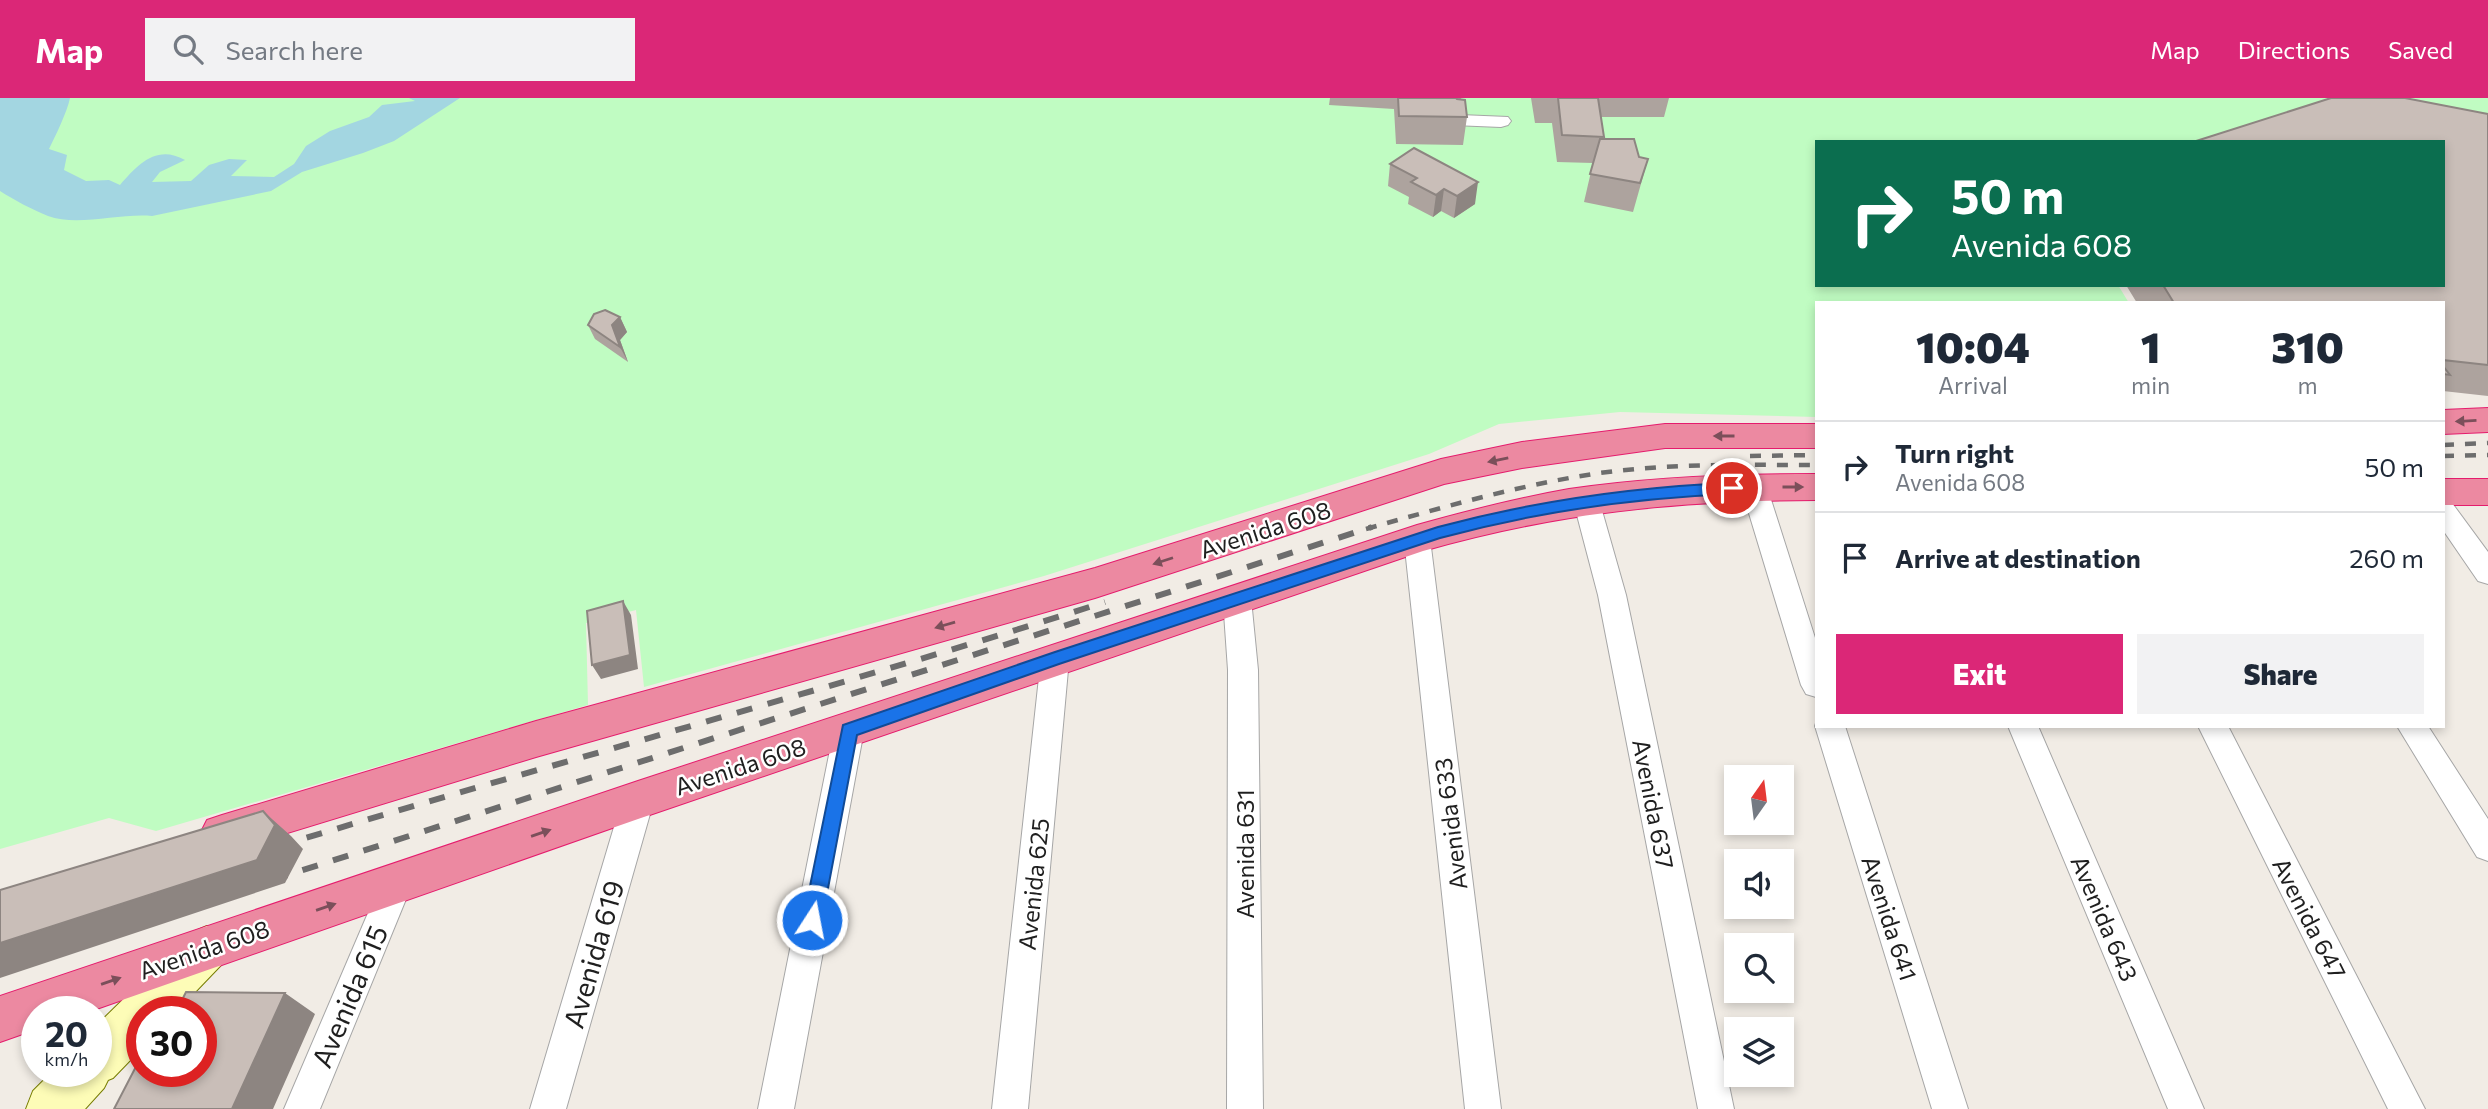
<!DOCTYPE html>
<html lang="en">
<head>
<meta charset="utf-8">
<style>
  body { margin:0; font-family:Commissioner,sans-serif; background:#f2f2f3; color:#1f2937; height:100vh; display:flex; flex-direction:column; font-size:26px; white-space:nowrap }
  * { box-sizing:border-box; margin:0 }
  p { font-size:23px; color:#747a83 }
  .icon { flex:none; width:38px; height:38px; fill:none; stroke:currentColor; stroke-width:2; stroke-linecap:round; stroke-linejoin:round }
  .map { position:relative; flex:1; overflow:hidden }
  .details { position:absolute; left:1815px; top:203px; width:630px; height:427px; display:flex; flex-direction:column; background:#fff; border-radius:0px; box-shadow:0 4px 10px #0003 }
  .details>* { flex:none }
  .top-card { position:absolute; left:1815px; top:42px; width:630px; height:147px; border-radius:0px; box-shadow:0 4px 10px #0003; background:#0b6e4f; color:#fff; overflow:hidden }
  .needle { width:46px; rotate:14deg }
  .buttons { position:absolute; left:1724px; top:667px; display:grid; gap:14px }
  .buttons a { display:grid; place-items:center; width:70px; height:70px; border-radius:0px; background:#fff; box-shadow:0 4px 10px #0003; font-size:35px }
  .speed { position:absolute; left:21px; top:898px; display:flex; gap:14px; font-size:35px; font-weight:700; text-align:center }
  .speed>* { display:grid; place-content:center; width:91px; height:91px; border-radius:50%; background:#fff; box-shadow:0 4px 10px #0003; line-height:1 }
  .speed small { font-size:18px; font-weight:400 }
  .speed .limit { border:10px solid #d22; background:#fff; color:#111 }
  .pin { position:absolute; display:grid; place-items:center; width:60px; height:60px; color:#fff; margin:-30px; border:4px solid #fff; border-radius:50%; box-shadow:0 2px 7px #0007 }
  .me { position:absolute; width:77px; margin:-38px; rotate:11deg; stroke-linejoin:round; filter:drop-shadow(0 0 5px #0008) }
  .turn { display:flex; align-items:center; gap:24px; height:147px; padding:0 21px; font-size:32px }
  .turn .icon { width:91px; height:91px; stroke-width:2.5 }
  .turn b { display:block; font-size:49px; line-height:60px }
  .eta { display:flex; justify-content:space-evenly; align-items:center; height:119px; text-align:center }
  .eta b { font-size:42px; font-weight:800; line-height:49px }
  .action { display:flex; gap:14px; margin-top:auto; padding:14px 21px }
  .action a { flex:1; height:80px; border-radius:0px; background:#db2777; color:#fff; font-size:28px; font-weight:800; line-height:80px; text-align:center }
  .action a+a { background:#f2f2f3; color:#1f2937 }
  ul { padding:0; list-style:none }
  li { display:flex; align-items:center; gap:21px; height:91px; padding:0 21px; border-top:2px solid #e0e1e3 }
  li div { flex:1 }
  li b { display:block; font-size:26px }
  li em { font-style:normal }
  header { display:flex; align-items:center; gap:42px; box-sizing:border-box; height:98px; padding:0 35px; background:#db2777; color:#fff }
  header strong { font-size:33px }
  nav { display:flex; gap:38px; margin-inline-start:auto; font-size:24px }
  .search { width:490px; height:63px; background:#f2f2f3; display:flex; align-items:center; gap:18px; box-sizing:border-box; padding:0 24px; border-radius:0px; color:#747a83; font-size:26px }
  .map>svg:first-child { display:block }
  .park { fill:#c0fcc2 }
  .water { fill:#a3d6e1 }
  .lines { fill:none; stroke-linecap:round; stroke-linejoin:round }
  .street-casing { stroke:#a6a6a6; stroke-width:2 }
  .secondary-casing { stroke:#777d00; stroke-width:2 }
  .highway-casing { stroke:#e51c6d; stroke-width:2 }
  .street { fill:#fff; fill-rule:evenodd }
  .secondary { fill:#fdfcb7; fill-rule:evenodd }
  .highway { fill:#ec89a1; fill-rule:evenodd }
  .rail-far1 { stroke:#6d6d6d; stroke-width:4.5; stroke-dasharray:11 11; stroke-linecap:butt }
  .rail { stroke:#6d6d6d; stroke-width:6; stroke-dasharray:16 16; stroke-linecap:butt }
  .wall { fill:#ada39e }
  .shaded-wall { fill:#8d8581 }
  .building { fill:#c9beb8; stroke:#8d8581; stroke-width:2 }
  .oneway { fill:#7b4f5a }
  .route { fill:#1a73e8; stroke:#114b97; stroke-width:2 }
  .labels { text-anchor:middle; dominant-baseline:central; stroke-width:5; stroke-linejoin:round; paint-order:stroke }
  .street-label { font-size:24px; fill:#1f1f1f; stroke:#fff }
  .near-street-label { font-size:28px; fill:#1f1f1f; stroke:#fff }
</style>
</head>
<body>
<header>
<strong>Map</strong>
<div class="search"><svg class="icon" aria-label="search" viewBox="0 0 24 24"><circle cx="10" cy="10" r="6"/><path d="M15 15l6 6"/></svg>Search here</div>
<nav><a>Map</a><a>Directions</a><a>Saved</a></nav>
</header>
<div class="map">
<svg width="2488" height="1011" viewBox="0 0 2488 1011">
  <rect width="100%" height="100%" fill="#f1ece5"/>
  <path class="park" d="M0,0H2488V47L2339,18L2255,44H1816V187H2118L2129,205H1816V319L1620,314L1499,326L1429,356L1044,478L644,589L636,512L586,525L588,607L156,733L109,720L0,751Z"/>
  <path class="water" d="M0,0H70C67,14 56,37 49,51L67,57L64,72L86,83L109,82L120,87C138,66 157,46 185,62L160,74L152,84L191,83L209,67L229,61L247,62L231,78L274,79L294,66L306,48L330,33L369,19L382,7L415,3L409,0H460L394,43L363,55L302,74L271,93L152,118C120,115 77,129 48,118C33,112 14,102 0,93Z"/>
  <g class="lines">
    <defs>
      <path id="street" d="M1460,17L1508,19L1511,23L1508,27L1501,29L1453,27L1450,23L1453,19Z
        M1754,379L1763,382L1767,389L1816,543V599L1806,596L1801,587L1741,389L1745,382Z
        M1586,392L1595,395L1599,402L1626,497L1734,1011H1698L1598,497L1573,402L1577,395Z
        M2443,402L2452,405L2488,454V486L2478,483L2443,432Z
        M1417,431L1427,434L1430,441L1501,1011H1465L1404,441L1407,434Z
        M1237,490L1247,493L1251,501L1258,572L1263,1011H1227L1228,572L1223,501L1227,493Z
        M1055,549L1065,553L1069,561L1028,1011H992L1041,561L1045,553Z
        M849,619L860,623L864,632L794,1011H758L834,632L838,623Z
        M1816,625V628H1845L1968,1011H1932L1815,628Z
        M2008,628H2038L2204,1011H2168Z
        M2198,628H2228L2425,1011H2388Z
        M2397,628H2428L2488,721V763L2477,759Z
        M638,688L649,692L654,702L566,1011H530L622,702L627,692Z
        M397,769L408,773L413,784L320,1011H284L386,773Z"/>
      <path id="secondary" d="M207,828L223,835L230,850L223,865L176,914H142V950L113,980L108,982L104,990L85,1011H26L33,993L53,973H96V928L191,835Z"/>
      <path id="highway" d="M2488,310V334L2443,336V312Z
        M1665,326H1816V350H1665L1522,370L1444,386L1095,500L536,659L222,755L207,750L200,736L207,722L222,717L536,623L1095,470L1441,361L1522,344Z
        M1816,376V402C1676,403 1559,414 1423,453L638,721L88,914H37V931L0,944V898L638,683L1417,427C1467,413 1518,400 1569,391C1651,379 1733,376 1816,376Z
        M2443,381H2488V407H2443Z"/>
    </defs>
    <use href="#street" class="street-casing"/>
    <use href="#secondary" class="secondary-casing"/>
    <use href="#highway" class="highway-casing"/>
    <use href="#street" class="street"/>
    <use href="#secondary" class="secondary"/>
    <use href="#highway" class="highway"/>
    <path class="rail-far1" d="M2443,347L2488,345
      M1750,358L1816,357
      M2443,358L2488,357
      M1366,431C1440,410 1516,388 1593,376C1667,365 1742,367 1816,367"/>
    <path class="rail" d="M276,749C552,665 830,592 1105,504
      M272,782L1372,429"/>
  </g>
  <path class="wall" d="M1330,0H1461L1467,19L1463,47L1396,46L1394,11L1329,7Z
    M1531,0H1669L1664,19H1601L1603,41L1639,59L1648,61L1633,114L1584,104L1593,65L1557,64L1552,25H1535Z
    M2488,16V298L2443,293V205H2137L2126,187H2443Z
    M1390,66L1475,106L1454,120L1441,113L1433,119L1408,106L1409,99L1388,88Z
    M620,219L627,234L620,242L628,264L595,241L588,227Z"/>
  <path class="shaded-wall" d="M1478,84L1475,106L1454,120L1457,98Z
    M1444,91L1441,113L1433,119L1436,97Z
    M620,219L627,234L620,242L628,264L620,249L612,227Z
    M623,503L631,517L638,571L601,581L592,567Z
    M263,713L291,738L303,751L285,785L0,880V845Z
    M285,895L315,916L273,1011H232Z"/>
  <path class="building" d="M1398,0H1456L1457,1L1465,2L1467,19L1399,18Z
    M1558,0H1598L1604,39L1562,37Z
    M2331,0H2405L2488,16V267L2443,262V205H2174L2163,187H2443V44H2193Z
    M1600,41H1634L1639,59L1648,61L1640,85L1590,76Z
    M1414,50L1478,84L1457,98L1444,91L1436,97L1411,84L1417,80L1390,66Z
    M605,212L620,219L612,227L620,249L588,227L594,216Z
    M2443,268L2450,277L2443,276Z
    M623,503L630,557L592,567L587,513Z
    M263,713L275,727L257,762L0,845V792Z
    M186,894L285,895L232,1011H114L142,957V973H201V914H176Z"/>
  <defs><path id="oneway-solid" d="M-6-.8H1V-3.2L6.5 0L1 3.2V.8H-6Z" transform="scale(1.75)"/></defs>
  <g class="oneway">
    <use href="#oneway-solid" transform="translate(2466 323) rotate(177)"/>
    <use href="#oneway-solid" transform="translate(1724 338) rotate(180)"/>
    <use href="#oneway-solid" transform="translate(1498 362) rotate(168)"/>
    <use href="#oneway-solid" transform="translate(1793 389)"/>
    <use href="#oneway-solid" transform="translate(1163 463) rotate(162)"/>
    <use href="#oneway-solid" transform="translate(945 527) rotate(164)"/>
    <use href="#oneway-solid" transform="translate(541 735) rotate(-19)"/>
    <use href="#oneway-solid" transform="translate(326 809) rotate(-19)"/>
    <use href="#oneway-solid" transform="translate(111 883) rotate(-19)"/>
  </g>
  <path class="route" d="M1732,385L1740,390L1732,396C1632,400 1536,414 1440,440L1059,566L857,637L822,822L819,828L812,831L806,828L803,822L843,627L1055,554L1438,429C1535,403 1632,389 1732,385Z"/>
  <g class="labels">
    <g class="street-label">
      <text transform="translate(1265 431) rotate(-18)">Avenida 608</text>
      <text transform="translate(740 668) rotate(-18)">Avenida 608</text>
      <text transform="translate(1654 706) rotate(79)">Avenida 637</text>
      <text transform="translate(1450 726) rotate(-97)">Avenida 633</text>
      <text transform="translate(1244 756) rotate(-90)">Avenida 631</text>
      <text transform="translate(1033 786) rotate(-84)">Avenida 625</text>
      <text transform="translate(1890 820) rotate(72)">Avenida 641</text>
      <text transform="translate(2105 820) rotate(67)">Avenida 643</text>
      <text transform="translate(2310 820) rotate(63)">Avenida 647</text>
      <text transform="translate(204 851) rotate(-19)">Avenida 608</text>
    </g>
    <g class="near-street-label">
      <text transform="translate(593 856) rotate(-74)">Avenida 619</text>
      <text transform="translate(349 898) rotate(-67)">Avenida 615</text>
    </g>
  </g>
</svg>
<div class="buttons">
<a><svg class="needle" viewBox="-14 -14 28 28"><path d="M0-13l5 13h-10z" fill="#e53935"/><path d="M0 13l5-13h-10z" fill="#747a83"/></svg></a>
<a><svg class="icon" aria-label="sound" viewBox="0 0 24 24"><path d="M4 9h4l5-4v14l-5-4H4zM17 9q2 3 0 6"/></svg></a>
<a><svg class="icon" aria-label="search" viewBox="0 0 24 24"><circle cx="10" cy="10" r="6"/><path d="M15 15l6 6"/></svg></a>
<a><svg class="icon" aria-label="layers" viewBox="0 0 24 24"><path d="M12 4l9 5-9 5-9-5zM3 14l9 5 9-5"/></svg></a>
</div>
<div class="speed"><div>20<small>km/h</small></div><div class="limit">30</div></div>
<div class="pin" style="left:1732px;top:390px;background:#d93025"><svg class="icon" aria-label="arrive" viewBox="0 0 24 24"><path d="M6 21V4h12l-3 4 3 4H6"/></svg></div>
<svg class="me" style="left:812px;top:822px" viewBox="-20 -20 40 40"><circle r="17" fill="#1a73e8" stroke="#fff" stroke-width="3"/><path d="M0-11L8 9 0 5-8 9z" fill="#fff"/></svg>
<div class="top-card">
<div class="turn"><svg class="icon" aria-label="right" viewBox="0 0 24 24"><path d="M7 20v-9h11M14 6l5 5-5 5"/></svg><div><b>50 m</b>Avenida 608</div></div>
</div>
<section class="details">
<div class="eta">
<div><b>10:04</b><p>Arrival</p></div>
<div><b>1</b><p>min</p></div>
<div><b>310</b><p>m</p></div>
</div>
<ul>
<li><svg class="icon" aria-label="right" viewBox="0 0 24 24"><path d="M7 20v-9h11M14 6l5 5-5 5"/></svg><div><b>Turn right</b><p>Avenida 608</p></div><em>50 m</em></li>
<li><svg class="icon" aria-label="arrive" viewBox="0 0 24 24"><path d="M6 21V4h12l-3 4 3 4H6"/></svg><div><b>Arrive at destination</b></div><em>260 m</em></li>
</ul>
<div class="action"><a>Exit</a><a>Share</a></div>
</section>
</div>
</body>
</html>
